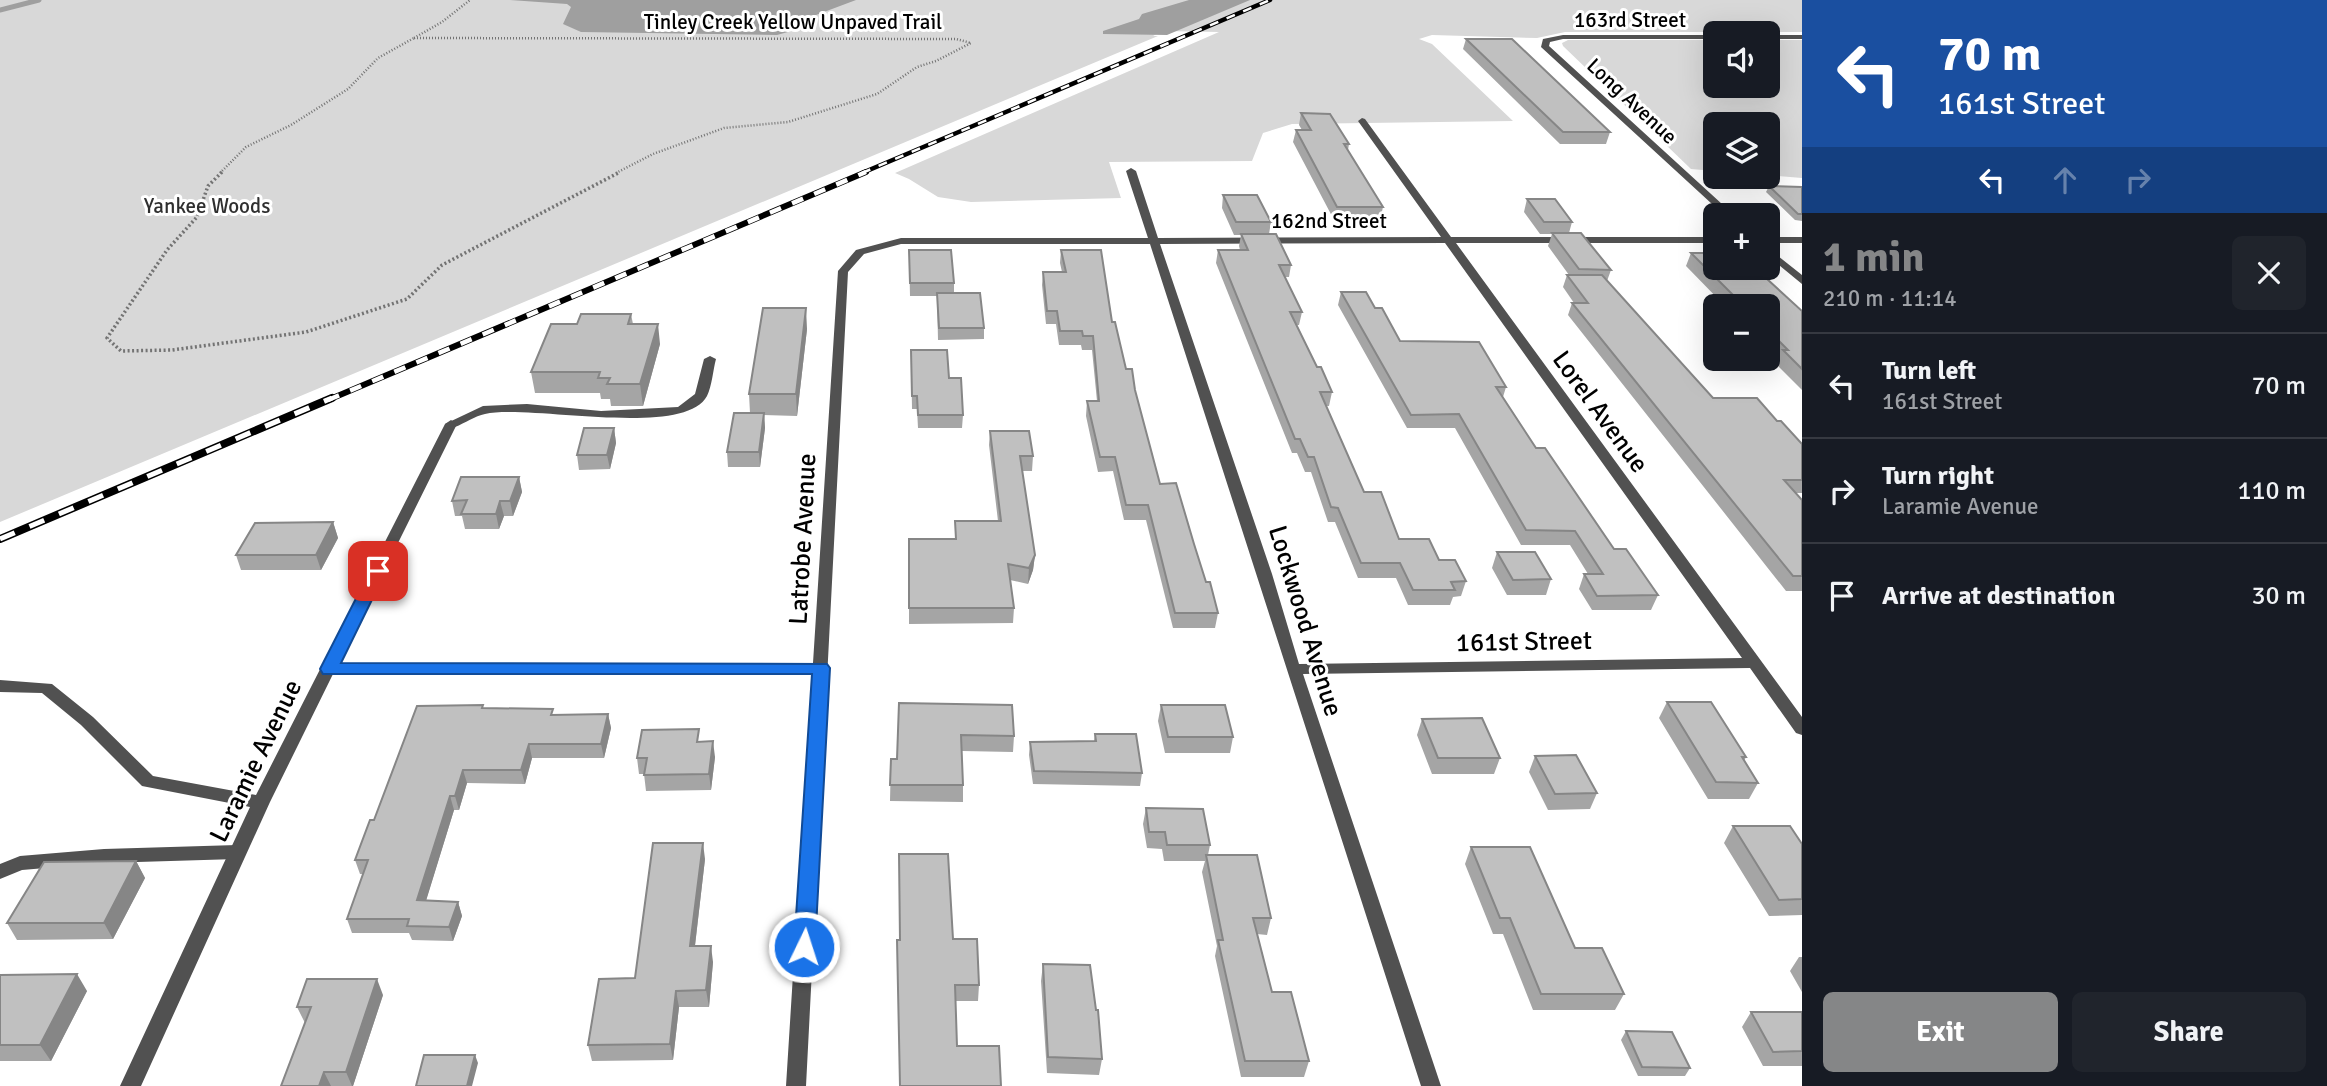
<!DOCTYPE html>
<html lang="en">
<head>
<meta charset="utf-8">
<style>
  body { margin:0; font-family:Signika,sans-serif; background:#20242c; color:#f1f3f6; height:100vh; display:flex; flex-direction:column; font-size:26px; white-space:nowrap }
  * { box-sizing:border-box; margin:0 }
  p { font-size:23px; color:#9ea1a6 }
  .icon { flex:none; width:38px; height:38px; fill:none; stroke:currentColor; stroke-width:2; stroke-linecap:round; stroke-linejoin:round }
  .map { position:relative; flex:1; overflow:hidden }
  .details { display:flex; flex-direction:column; background:#171b24; width:525px }
  .details>* { flex:none }
  .top-card { background:#1a4fa0; color:#fff; overflow:hidden }
  .tools { position:absolute; left:1703px; top:21px; display:grid; gap:14px }
  .tools a { display:grid; place-items:center; width:77px; height:77px; border-radius:10px; background:#171b24; box-shadow:0 7px 28px #0002; font-size:35px }
  .pin { position:absolute; display:grid; place-items:center; width:60px; height:60px; color:#fff; margin:-30px; border-radius:14px; box-shadow:0 4px 10px #0006 }
  .me { position:absolute; width:77px; margin:-38px; rotate:4deg; stroke-linejoin:round; filter:drop-shadow(0 0 5px #0008) }
  .turn { display:flex; align-items:center; gap:24px; height:147px; padding:0 21px; font-size:32px }
  .turn .icon { width:91px; height:91px; stroke-width:2.5 }
  .turn b { display:block; font-size:49px; line-height:60px }
  .lanes { display:flex; align-items:center; height:66px; padding:0 21px; background:#0003; justify-content:center; gap:35px; direction:ltr }
  .lanes .off { opacity:.35 }
  .round { display:grid; place-items:center; flex:none; width:74px; height:74px; border-radius:10px; background:#20242c }
  .head { display:flex; align-items:center; justify-content:space-between; height:119px; padding:0 21px }
  h1 { font-size:42px; font-weight:800; line-height:52px; color:#858687 }
  .action { display:flex; gap:14px; margin-top:auto; padding:14px 21px }
  .action a { flex:1; height:80px; border-radius:10px; background:#858687; color:#fff; font-size:28px; font-weight:800; line-height:80px; text-align:center }
  .action a+a { background:#20242c; color:#f1f3f6 }
  ul { padding:0; list-style:none }
  li { display:flex; align-items:center; gap:21px; height:105px; padding:0 21px; border-top:2px solid #363941 }
  li div { flex:1 }
  li b { display:block; font-size:26px }
  li em { font-style:normal }
  main { display:flex; flex:1; min-height:0 }
  .map>svg:first-child { display:block }
  .green { fill:#d8d8d8 }
  .water { fill:#9f9f9f }
  .lines { fill:none; stroke-linecap:round; stroke-linejoin:round }
  .stream { stroke:#9f9f9f; stroke-width:5 }
  .path-far1 { stroke:#737373; stroke-width:2.5; stroke-dasharray:1 2; stroke-linecap:butt }
  .path { stroke:#737373; stroke-width:3.5; stroke-dasharray:2 2.5; stroke-linecap:butt }
  .lane { fill:#515151; fill-rule:evenodd }
  .street { fill:#515151; fill-rule:evenodd }
  .rail-far2-casing { stroke:#000; stroke-width:4.5 }
  .rail-far1-casing { stroke:#000; stroke-width:6 }
  .rail-casing { stroke:#000; stroke-width:8 }
  .rail-far2 { stroke:#fff; stroke-width:2.5; stroke-dasharray:9; stroke-linecap:butt }
  .rail-far1 { stroke:#fff; stroke-width:4.5; stroke-dasharray:12; stroke-linecap:butt }
  .rail { stroke:#fff; stroke-width:5; stroke-dasharray:16; stroke-linecap:butt }
  .wall { fill:#a5a5a5 }
  .shaded-wall { fill:#868686 }
  .building { fill:#c0c0c0; stroke:#868686; stroke-width:2 }
  .route { fill:#1a73e8; stroke:#114b97; stroke-width:2 }
  .labels { text-anchor:middle; dominant-baseline:central; stroke-width:6; stroke-linejoin:round; paint-order:stroke }
  .far-street-label { font-size:21px; fill:#000; stroke:#fff }
  .far-park-label { font-size:21px; fill:#2f2f2f; stroke:#fff }
  .street-label { font-size:26px; fill:#000; stroke:#fff }
</style>
</head>
<body>
<main>
<div class="map">
<svg width="1802" height="1086" viewBox="0 0 1802 1086">
  <rect width="100%" height="100%" fill="#fff"/>
  <path class="green" d="M0,0H1802V32H1565L1537,38L1432,35L1419,39L1432,44L1513,121L1292,124L1263,133L1252,161L1109,162L1121,198L971,202L938,197L909,179L895,173L1219,32L1162,31L1153,36H1158L0,522Z
    M1568,40H1715V86H1768V40H1802V178L1768,175V124H1715V171L1691,169L1563,46L1562,43Z"/>
  <path class="water" d="M510,0H856L808,18L797,25L795,30L777,35L581,32L563,24L571,7L567,4Z
    M1189,0H1250L1167,35L1103,34V31L1139,19L1142,14Z"/>
  <g class="lines">
    <path class="stream" d="M0,10L39,0"/>
    <path class="path-far1" d="M414,38L956,39L971,43L936,61L917,67L877,94L788,122L724,128L653,154L616,173
      M414,38L442,22L470,0
      M220,173L246,147L291,125L348,89L378,58L414,38"/>
    <path class="path" d="M222,172L208,186L197,217L167,250L107,338L121,351L172,350L306,332L407,299L442,265L620,172"/>
    <path class="lane" d="M710,356L716,359C713,370 712,386 707,396C684,439 529,404 485,414C475,416 465,423 455,427L451,428L445,424L483,406L527,404L601,411L678,407L695,394L704,359Z
      M237,845L243,847L246,852L243,857L237,859L104,863L22,870L0,879V864L20,856L104,849Z"/>
    <path class="street" d="M1563,35H1715V39H1563L1550,42L1549,46L1734,215H1724L1541,47L1543,39Z
      M1768,35H1802V39H1768Z
      M1362,118L1365,119L1451,237H1715V243H1456L1802,717V735L1796,733L1750,668L1303,674L1441,1086H1421L1150,244H901L864,254L848,272L806,1086H786L812,673L333,674L270,802L141,1086H120L250,807L142,786L81,725L42,693L0,692V680L52,684L93,717L153,776L256,795L445,424L451,420L457,424L338,664L813,663L838,271L856,250L901,238H1148L1126,171L1131,168L1136,171L1158,238L1441,237L1358,121ZM1445,243L1742,658L1299,664L1272,574L1160,244Z
      M1768,237H1802V243H1768Z
      M1768,248L1802,275V284L1768,256Z"/>
    <defs>
      <path id="rail-far2" d="M862,173L1270,0"/>
      <path id="rail-far1" d="M328,400L866,172"/>
      <path id="rail" d="M0,539L332,398"/>
    </defs>
    <use href="#rail-far2" class="rail-far2-casing"/>
    <use href="#rail-far1" class="rail-far1-casing"/>
    <use href="#rail" class="rail-casing"/>
    <use href="#rail-far2" class="rail-far2"/>
    <use href="#rail-far1" class="rail-far1"/>
    <use href="#rail" class="rail"/>
  </g>
  <path class="wall" d="M1466,39L1610,132L1606,144H1560L1463,49Z
    M1301,113L1349,144L1348,150L1383,207L1380,220H1334L1293,142L1296,130H1302L1299,125Z
    M1769,186L1802,187V221L1795,220L1766,192Z
    M1223,195L1271,222L1269,234L1291,265L1289,277H1285L1302,312L1299,325H1297L1317,367L1332,392L1329,406H1326L1364,492L1399,539L1439,560L1466,581L1461,596L1453,597L1450,605H1408L1396,578H1358L1335,522H1328L1311,472H1305L1297,453H1292L1216,263L1218,250H1240L1239,246L1241,235H1234L1222,208Z
    M1527,199L1572,222L1569,233L1611,270L1607,281L1713,398L1777,421L1802,444V493H1796L1802,500V591H1786L1568,315L1572,303H1574L1563,287L1567,275H1569L1548,246L1552,234H1540L1524,212Z
    M909,250L954,283V293L984,328V339L938,340L937,296H910Z
    M1061,250L1112,322L1126,369L1135,390L1160,484L1194,544L1206,582L1218,613L1215,628H1173L1146,520H1124L1113,471L1098,472L1086,416L1087,401H1097L1092,350H1082L1081,345H1059L1056,324H1046L1042,285L1043,272H1062L1060,263Z
    M1691,253L1802,311V390L1776,364L1778,360L1768,350V306H1725L1686,266Z
    M1341,292L1375,308L1400,341L1506,387L1503,397L1536,448L1614,549L1658,595L1651,610H1592L1579,589L1584,574H1588L1570,545H1521L1455,428H1407L1338,305Z
    M631,314L633,324L660,344L643,406H611L610,399H601L600,393H535L531,372L577,324Z
    M807,329L797,416L764,415L765,428L760,467H728L727,452L750,413L749,394Z
    M911,350L949,378L963,415L962,428H918L917,409H912Z
    M614,428L616,443L610,469L579,470L577,455Z
    M990,431L1033,456L1032,471H1022L1035,555L1033,570L1028,584L1010,580L1014,608L1013,623L909,624V539H955V521H998L989,445Z
    M519,477L522,492L513,516H504L499,529H465L462,516H455L452,501Z
    M333,522L338,538L321,570H241L236,555Z
    M1497,552L1551,579L1546,595H1507L1492,568Z
    M1667,702L1746,757L1744,761L1758,783L1749,799H1708L1659,718Z
    M899,703L1014,736L1013,752L962,751L963,785V802L890,801L891,759H897Z
    M1161,705L1233,737L1230,753H1165L1158,721Z
    M484,708L554,715L608,714L611,728L604,758H532L525,784L467,783L459,810H454L426,900L458,902L462,916L453,941L412,940L409,933H352L347,919L363,874H360L355,860L374,820Z
    M1422,719L1500,758L1494,774H1432L1417,735Z
    M1095,734L1142,773L1140,786L1033,784L1029,755L1030,742L1094,741Z
    M700,741L715,757L711,790L646,791L644,774H639L637,758Z
    M1535,756L1597,793L1590,809L1548,810L1529,772Z
    M1146,808L1210,845L1208,855L1271,918L1267,935L1257,934L1272,992L1309,1061L1304,1077H1241L1215,956L1217,946L1202,872L1205,861H1164L1162,849L1147,848L1143,824Z
    M1733,826L1802,844V915L1769,916L1724,843Z
    M1471,847L1624,994L1615,1010H1533L1503,934H1493L1465,864Z
    M705,859L695,946L713,962L709,1007H679L673,1060L592,1061L588,1045L635,978Z
    M136,861L145,878L113,939L17,940L7,923Z
    M953,939L979,985L978,1001H955L900,1086Z
    M1799,957H1802V992L1790,971Z
    M1043,964L1102,1059L1099,1075L1047,1073L1041,981Z
    M0,975L87,991L51,1061H0Z
    M383,995L353,1086H281L305,1023L297,1007Z
    M1751,1012H1802V1066H1763L1742,1027Z
    M1626,1031L1690,1068L1685,1076H1638L1621,1040Z"/>
  <path class="shaded-wall" d="M806,308L807,329L797,416L796,394Z
    M658,324L660,344L643,406L640,384Z
    M764,413L765,428L760,467L759,452Z
    M614,428L616,443L610,469L607,455Z
    M519,477L522,492L513,516L510,501Z
    M500,501L504,516L499,529L496,514Z
    M333,522L338,538L321,570L316,555Z
    M1035,555L1033,570L1028,584L1029,568Z
    M608,714L611,728L604,758L601,744Z
    M713,741L715,757L711,790L709,774Z
    M529,744L532,758L525,784L521,770Z
    M463,770L467,783L459,810L455,796Z
    M450,796L454,810L422,914L417,900Z
    M703,843L705,859L693,962L690,946Z
    M136,861L145,878L113,939L104,923Z
    M458,902L462,916L453,941L449,927Z
    M711,946L713,962L709,1007L706,990Z
    M77,974L87,991L51,1061L40,1045Z
    M377,979L383,995L353,1086H352L346,1072Z
    M676,991L679,1007L673,1060L670,1044Z
    M475,1055L478,1063L472,1086H467Z
    M324,1072L331,1086H319Z"/>
  <path class="building" d="M1466,39H1512L1610,132H1563Z
    M1301,113L1330,114L1349,144H1344L1383,207H1337L1296,130H1311Z
    M1769,186L1802,187V214H1798Z
    M1223,195H1257L1271,222H1236Z
    M1527,199H1555L1572,222H1544Z
    M1552,233H1581L1611,270L1579,269Z
    M1241,234H1276L1291,265H1279L1302,312H1290L1317,367H1321L1332,392H1320L1364,492H1381L1399,539H1429L1439,560H1455L1466,581L1451,582L1455,590H1413L1400,563H1361L1338,508L1331,507L1314,457H1308L1300,439H1295L1218,250H1248Z
    M909,250H951L954,283H910Z
    M1061,250H1101L1112,322H1115L1126,369H1132L1135,390L1160,484L1176,483L1194,544L1206,582H1210L1218,613H1175L1148,505H1126L1115,457H1100L1087,401H1099L1093,336H1083L1082,331H1060L1057,311H1047L1043,272H1066Z
    M1691,253H1715V268H1755L1802,311V369L1783,350H1788L1768,330V306H1744Z
    M1567,275H1602L1713,398H1757L1777,421H1781L1802,444V480H1784L1802,500V576H1793L1572,303H1588Z
    M1341,292H1366L1375,308H1382L1400,341L1479,342L1506,387H1496L1536,448H1545L1614,549H1626L1658,595L1597,596L1584,574H1603L1575,531L1526,530L1459,414L1411,415Z
    M937,293H980L984,328H939Z
    M763,308H806L796,394H749Z
    M581,314H631L628,324H658L640,384H607L610,378H598L600,372H531L551,324H577Z
    M911,350H947L949,378H961L963,415H918L917,396H912Z
    M734,413H764L759,452H727Z
    M584,428H614L607,455H577Z
    M990,431H1029L1033,456H1020L1035,555L1029,568L1008,564L1014,608H909V539H956L955,521H1001Z
    M461,477H519L510,501H500L496,514H461L467,500L452,501Z
    M333,522L316,555H236L255,523Z
    M1497,552H1535L1551,579L1513,580Z
    M1667,702H1711L1746,757H1742L1758,783L1716,782Z
    M899,703L1012,705L1014,736L961,735L963,785H890L891,759H897Z
    M483,705L482,708L553,709L551,715L608,714L601,744H529L521,770H463L455,796H450L417,900L458,902L449,927L407,926L409,919H347L368,860H355L370,820H374L417,706Z
    M1161,705H1225L1233,737H1168Z
    M1482,718L1500,758H1438L1422,719Z
    M699,729L697,742L713,741L709,774L644,775L647,758H637L642,730Z
    M1095,734H1136L1142,773L1034,771L1030,742L1096,741Z
    M1576,755L1597,793L1555,794L1535,756Z
    M1146,808L1203,809L1210,845H1167L1165,832H1149Z
    M1733,826H1790L1802,844V899L1779,900Z
    M653,843H703L690,946H711L706,990L676,991L670,1044L588,1045L599,979L635,978Z
    M1471,847H1530L1575,948H1602L1624,994H1541L1510,918H1500Z
    M899,854H948L953,939H977L979,985H955L957,1046H999L1001,1086H900L897,940H900Z
    M1206,855H1257L1271,918H1253L1272,992H1291L1309,1061H1245L1218,940H1223Z
    M136,861L104,923H7L44,862Z
    M1043,964L1090,965L1096,1010H1098L1102,1059L1048,1057Z
    M77,974L40,1045H0V975Z
    M307,979H377L346,1072H324L319,1086H281L311,1007H297Z
    M1751,1012H1802V1051L1773,1052Z
    M1626,1031L1672,1032L1690,1068L1642,1067Z
    M424,1055H475L467,1086H416Z"/>
  <path class="route" d="M378,566L386,571L341,663L827,664L830,668L815,947L812,953L804,956L797,953L794,947L812,674H323L320,669L370,571Z"/>
  <g class="labels">
    <g class="far-street-label">
      <text x="1630" y="20">163rd Street</text>
      <text x="793" y="22">Tinley Creek Yellow Unpaved Trail</text>
      <text transform="translate(1632 101) rotate(43)">Long Avenue</text>
      <text x="1329" y="221">162nd Street</text>
    </g>
    <g class="far-park-label">
      <text x="207" y="206">Yankee Woods</text>
    </g>
    <g class="street-label">
      <text transform="translate(1600 412) rotate(54)">Lorel Avenue</text>
      <text transform="translate(803 539) rotate(-87)">Latrobe Avenue</text>
      <text transform="translate(1305 621) rotate(73)">Lockwood Avenue</text>
      <text transform="translate(1524 642) rotate(-1)">161st Street</text>
      <text transform="translate(256 761) rotate(-64)">Laramie Avenue</text>
    </g>
  </g>
</svg>
<div class="tools">
<a><svg class="icon" aria-label="sound" viewBox="0 0 24 24"><path d="M4 9h4l5-4v14l-5-4H4zM17 9q2 3 0 6"/></svg></a>
<a><svg class="icon" aria-label="layers" viewBox="0 0 24 24"><path d="M12 4l9 5-9 5-9-5zM3 14l9 5 9-5"/></svg></a>
<a>+</a>
<a>−</a>
</div>
<div class="pin" style="left:378px;top:571px;background:#d93025"><svg class="icon" aria-label="arrive" viewBox="0 0 24 24"><path d="M6 21V4h12l-3 4 3 4H6"/></svg></div>
<svg class="me" style="left:804px;top:947px" viewBox="-20 -20 40 40"><circle r="17" fill="#1a73e8" stroke="#fff" stroke-width="3"/><path d="M0-11L8 9 0 5-8 9z" fill="#fff"/></svg>
</div>
<section class="details">
<div class="top-card">
<div class="turn"><svg class="icon" aria-label="left" viewBox="0 0 24 24"><path d="M17 20v-9H6M10 6l-5 5 5 5"/></svg><div><b>70 m</b>161st Street</div></div>
<div class="lanes"><svg class="icon" aria-label="left" viewBox="0 0 24 24"><path d="M17 20v-9H6M10 6l-5 5 5 5"/></svg><svg class="icon off" aria-label="ahead" viewBox="0 0 24 24"><path d="M12 20V5M6 11l6-6 6 6"/></svg><svg class="icon off" aria-label="right" viewBox="0 0 24 24"><path d="M7 20v-9h11M14 6l5 5-5 5"/></svg></div>
</div>
<div class="head"><div><h1>1 min</h1><p>210 m · 11:14</p></div><a class="round"><svg class="icon" aria-label="close" viewBox="0 0 24 24"><path d="M6 6l12 12M18 6L6 18"/></svg></a></div>
<ul>
<li><svg class="icon" aria-label="left" viewBox="0 0 24 24"><path d="M17 20v-9H6M10 6l-5 5 5 5"/></svg><div><b>Turn left</b><p>161st Street</p></div><em>70 m</em></li>
<li><svg class="icon" aria-label="right" viewBox="0 0 24 24"><path d="M7 20v-9h11M14 6l5 5-5 5"/></svg><div><b>Turn right</b><p>Laramie Avenue</p></div><em>110 m</em></li>
<li><svg class="icon" aria-label="arrive" viewBox="0 0 24 24"><path d="M6 21V4h12l-3 4 3 4H6"/></svg><div><b>Arrive at destination</b></div><em>30 m</em></li>
</ul>
<div class="action"><a>Exit</a><a>Share</a></div>
</section>
</main>
</body>
</html>
